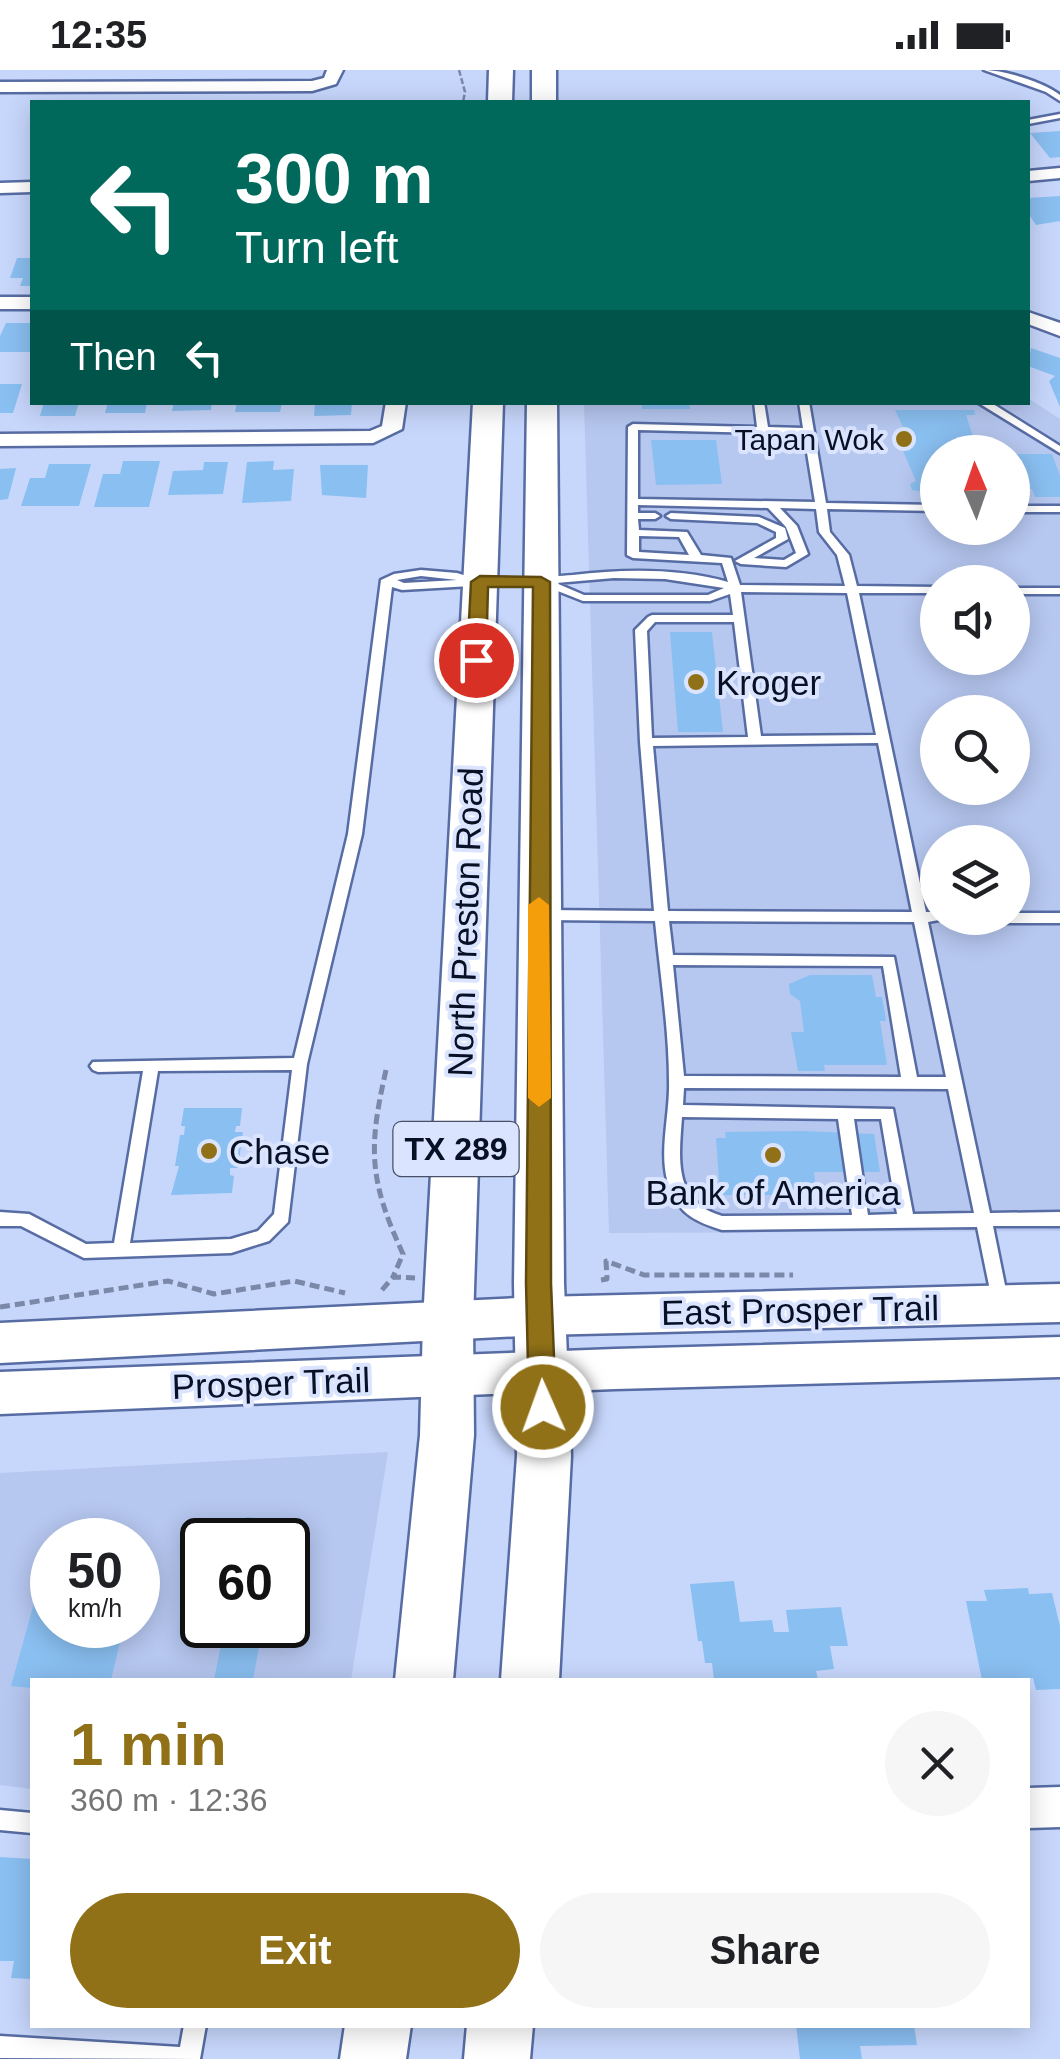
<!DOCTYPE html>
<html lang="en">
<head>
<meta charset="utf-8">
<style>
  body { margin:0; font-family:Arial,sans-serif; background:#f6f6f6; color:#202124; height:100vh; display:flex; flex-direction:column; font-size:38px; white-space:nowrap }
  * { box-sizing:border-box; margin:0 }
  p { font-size:32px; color:#757577 }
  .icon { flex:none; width:55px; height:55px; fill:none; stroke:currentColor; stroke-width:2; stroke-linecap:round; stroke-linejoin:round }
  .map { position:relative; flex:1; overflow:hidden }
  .drawer { position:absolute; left:30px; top:1608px; width:1000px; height:350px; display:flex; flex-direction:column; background:#fff; border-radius:0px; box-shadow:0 5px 25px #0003 }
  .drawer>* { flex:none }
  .hud { position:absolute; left:30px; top:30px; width:1000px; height:305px; border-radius:0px; box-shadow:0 5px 25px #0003; background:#00695c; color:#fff; overflow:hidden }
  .needle { width:65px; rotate:358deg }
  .controls { position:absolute; left:920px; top:365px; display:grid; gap:20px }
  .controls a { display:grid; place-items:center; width:110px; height:110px; border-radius:50%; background:#fff; box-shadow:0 5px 25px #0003; font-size:50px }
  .speed { position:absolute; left:30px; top:1448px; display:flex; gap:20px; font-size:50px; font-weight:700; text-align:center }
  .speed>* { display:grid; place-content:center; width:130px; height:130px; border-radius:50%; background:#fff; box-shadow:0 5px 25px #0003; line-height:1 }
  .speed small { font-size:25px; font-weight:400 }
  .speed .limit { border:5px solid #111; border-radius:15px; background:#fff; color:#111 }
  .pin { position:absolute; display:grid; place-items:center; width:85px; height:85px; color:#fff; margin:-42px; border:5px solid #fff; border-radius:50%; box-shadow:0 2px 10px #0007 }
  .me { position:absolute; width:110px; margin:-55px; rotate:358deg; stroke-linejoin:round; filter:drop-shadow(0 0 8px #0008) }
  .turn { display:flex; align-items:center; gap:35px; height:210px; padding:0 40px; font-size:45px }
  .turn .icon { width:130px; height:130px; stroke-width:2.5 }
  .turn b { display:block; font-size:70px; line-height:85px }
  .then { display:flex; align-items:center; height:95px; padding:0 40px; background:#0003; gap:20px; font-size:38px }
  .round { display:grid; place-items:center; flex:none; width:105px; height:105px; border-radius:52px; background:#f6f6f6 }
  .head { display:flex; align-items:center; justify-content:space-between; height:170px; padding:0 40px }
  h1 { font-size:60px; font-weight:700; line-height:75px; color:#917117 }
  .primary-button { display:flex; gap:20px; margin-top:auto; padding:20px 40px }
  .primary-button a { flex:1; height:115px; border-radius:60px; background:#917117; color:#fff; font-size:40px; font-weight:700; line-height:115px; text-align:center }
  .primary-button a+a { background:#f6f6f6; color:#202124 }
  .status { display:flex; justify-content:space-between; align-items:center; height:70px; padding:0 50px; background:#fff; direction:ltr }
  .status svg { height:28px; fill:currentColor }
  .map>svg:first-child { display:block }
  .built { fill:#b6c7f0; fill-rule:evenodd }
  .building { fill:#8abff1 }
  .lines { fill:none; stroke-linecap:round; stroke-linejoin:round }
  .lane-casing { stroke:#576ca3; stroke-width:5 }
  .street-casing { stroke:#576ca3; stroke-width:5 }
  .secondary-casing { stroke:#576ca3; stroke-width:5 }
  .primary-casing { stroke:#576ca3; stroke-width:5 }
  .path-far1 { stroke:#7b88a7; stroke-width:2.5; stroke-dasharray:6 2.5; stroke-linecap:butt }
  .path { stroke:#7b88a7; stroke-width:5; stroke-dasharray:10 5; stroke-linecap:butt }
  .lane { fill:#fff; fill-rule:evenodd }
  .street { fill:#fff; fill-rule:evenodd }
  .secondary { fill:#fff; fill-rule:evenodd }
  .primary { fill:#fff; fill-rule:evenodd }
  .route { fill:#917117; stroke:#5e490f; stroke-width:2.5 }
  .slow { fill:#f59e0b }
  .poi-dot { fill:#917117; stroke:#dae4fe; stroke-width:4 }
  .labels { text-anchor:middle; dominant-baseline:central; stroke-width:8; stroke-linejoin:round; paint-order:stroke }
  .far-poi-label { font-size:30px; fill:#081025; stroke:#dae4fe; text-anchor:end }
  .shield { fill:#dae4fe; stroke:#475066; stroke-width:2.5 }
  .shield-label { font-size:32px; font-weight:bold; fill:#081025 }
  .poi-label { font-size:35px; fill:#081025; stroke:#dae4fe; text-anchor:start }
  .street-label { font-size:35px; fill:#081025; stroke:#dae4fe }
</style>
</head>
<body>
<div class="status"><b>12:35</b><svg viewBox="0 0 49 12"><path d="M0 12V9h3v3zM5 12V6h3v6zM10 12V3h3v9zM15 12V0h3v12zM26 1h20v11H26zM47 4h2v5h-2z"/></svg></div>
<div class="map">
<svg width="1060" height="1989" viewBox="0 0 1060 1989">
  <rect width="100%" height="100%" fill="#c7d7fc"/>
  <path class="built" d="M1028,328L1060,349V1161L609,1163L584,333L1028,332ZM938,382H1012V458H938ZM938,512H1012V588H938ZM938,642H1012V718H938ZM938,772H1012V848H938Z
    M388,1382L351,1610H32V1719L0,1715V1403ZM52,1470H138V1555H52ZM202,1470H288V1555H202Z"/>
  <path class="building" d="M1060,61V87L1050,88L1030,63Z
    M1060,126V151L1036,155L1028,143V128Z
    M17,188H32V216H20L23,208H10Z
    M6,253H32V282H0V266Z
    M1031,278L1060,288V337L1049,311L1055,306L1028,296Z
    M0,314H22L13,343H0Z
    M44,332H79L75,346H40Z
    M108,332H147L145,343H105Z
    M174,332H212L211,340L172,341Z
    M237,332H282L280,342H235Z
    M315,332H352L351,345L314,346Z
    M642,332H689L690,339H642Z
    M895,340H974L975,345H966L975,373H951L954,382H938V419L929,423L912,420L910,414L916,411L901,376L899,366H903L900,357H903Z
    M651,370H716L722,414L656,415Z
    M1012,384H1052L1060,406V427H1035L1032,419L1012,420Z
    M123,391H160L149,437H94L103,404H120Z
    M274,391L273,400L294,399L291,431L242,433L247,392Z
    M204,392H228L223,424L168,425L173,401L203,400Z
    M49,394H91L79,436H21L30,408H45Z
    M320,395H368L366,428L322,425Z
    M16,398L8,429L0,430V399Z
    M670,562H712L723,662H678Z
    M810,905H872L876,927H882L886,951H880L887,995H824L825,1001H798L791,962H804L800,931L790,924L789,914Z
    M184,1038H242L240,1056H236L235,1062H243L238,1098H230V1105L234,1106L232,1123L171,1125L179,1096H175L180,1065H184L185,1056H181Z
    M802,1061L874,1064L880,1102H814L816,1120H791L792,1125H720L716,1068H726L725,1062Z
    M246,1447L281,1450L278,1470H241Z
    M52,1468V1555H124L111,1610H32V1618L11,1616Z
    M734,1511L740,1552L772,1550L774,1562H789L786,1540L841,1537L848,1576H830L834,1599L816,1601L818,1610H714L712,1593H705L702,1571H698L690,1514Z
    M1028,1518L1029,1524L1052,1523L1060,1556V1619L1036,1620L1033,1608L982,1610L966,1531H987L984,1520Z
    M225,1555H263L253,1610H214Z
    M0,1787L32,1789V1909L11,1908L14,1891H0Z
    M796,1955H914L917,1975L860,1976L862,1989H800Z"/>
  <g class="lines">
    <defs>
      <path id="lane" d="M984,0C1004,0 1044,12 1060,25V31L1046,22Z
        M1060,44V48L1028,54V50Z
        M754,332H764L768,357L803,358L799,332H809L826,433L938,435V441L827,439L830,462L849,485L857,516L938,517V523H859L926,842H938V848H1012V843H1060V853H950L944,849L928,852L990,1143L1060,1142V1156H993L1009,1235L1007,1240L1001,1242L995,1240L993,1235L977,1157L722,1160C697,1152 680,1145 670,1119C657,1086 670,1047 669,1012C669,959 660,904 655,851L542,850L535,845L542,840L654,841L640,672L635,560L648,547L652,545H733L730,524L710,531H583L535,512C546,506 560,506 573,505C624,499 678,498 728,512L722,493L633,488L627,485L628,357L633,354L757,357ZM638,360L804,364L815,432L638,429ZM638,435L768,438L786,457L796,483L784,490L754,488L788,469L785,458L759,447L671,443L666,446L671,449L757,453L776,462V468L735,491L741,494L786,497L808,484L797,456L780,438L816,439L819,462L837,485L845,516L740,515L731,488L701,485L687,462L639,460L638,449H655L660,446L655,443H638ZM639,466L679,467L689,485L639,482ZM614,508L665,509L724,518L708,525H584L556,513ZM741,522L847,523L876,665L761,666ZM655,552H734L748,667L652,668L647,561ZM878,673L912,842L668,841L653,676ZM669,851L914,852L946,1007H917L894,887L673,885ZM673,895L883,896L901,1007L684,1006ZM684,1018L948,1019L974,1143L913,1144L893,1039L683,1035ZM682,1047L838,1049L852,1145L722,1146C673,1131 679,1090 682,1047ZM854,1049H881L897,1144L868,1145Z
        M977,332H990L1060,376V383Z
        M1012,436H1060V442H1012Z
        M421,500L457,503L486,512L471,516L402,520L392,517L362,764L307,994L288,1152L269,1171L231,1183L84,1188L21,1156H0V1142L29,1144L86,1174L114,1173L143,1001L98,1002L93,1000L90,996L93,992L294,988L348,764L381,510L394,504ZM421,506L457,510L404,513L397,510ZM292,1000L274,1144L258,1161L231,1169L130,1173L158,1001Z
        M1012,518H1060V524H1012Z
        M0,1740L32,1743V1763L0,1760Z
        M184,1955H206L200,1989L0,1988V1966L180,1977Z"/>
      <path id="street" d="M327,0H343L336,14L312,21L0,22V12L312,11L324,8Z
        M1060,98V108L1028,111V101Z
        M32,112V122L0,123V113Z
        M0,227H32V239H0Z
        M1028,242L1060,253V266L1028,254Z
        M386,332H406L402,359L373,373L0,376V364L370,361L382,356Z
        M1060,1717V1757L1028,1758V1718Z"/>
      <path id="secondary" d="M1060,1214V1252L540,1265L0,1293V1253L540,1227Z
        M1060,1267V1307L615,1319L0,1344V1302L615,1279Z"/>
      <path id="primary" d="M489,0H513L512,32H488Z
        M532,0H556V32H532Z
        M473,332H503L473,1251L474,1365L453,1610H395L420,1365L423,1251Z
        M527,332H557L564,1213L571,1386L559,1610H501L517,1386L514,1213Z
        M345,1955H411L406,1989H340Z
        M467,1955H533L530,1989H464Z"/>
    </defs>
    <use href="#lane" class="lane-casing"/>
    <use href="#street" class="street-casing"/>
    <use href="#secondary" class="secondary-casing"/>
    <use href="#primary" class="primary-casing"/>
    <path class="path-far1" d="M459,0L465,22L463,32"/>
    <path class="path" d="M386,1000C368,1079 369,1110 403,1184L393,1207
      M601,1210L607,1209L606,1191L644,1205H793
      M382,1220L393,1207L415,1208
      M0,1237L168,1211L214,1224L294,1211L345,1223"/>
    <use href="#lane" class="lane"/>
    <use href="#street" class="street"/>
    <use href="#secondary" class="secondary"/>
    <use href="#primary" class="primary"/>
  </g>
  <path class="route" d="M480,506L541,507L550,512L551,1213L556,1337L552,1346L543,1349L533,1346L529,1337L526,1213L533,517H488L486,590L476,596L467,590L471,512Z"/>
  <path class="slow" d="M539,827L549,835L551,1028L539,1037L528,1028V835Z"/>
  <g class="poi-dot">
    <circle cx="904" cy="369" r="10"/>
    <circle cx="696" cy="612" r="10"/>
    <circle cx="209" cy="1081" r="10"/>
    <circle cx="773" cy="1085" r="10"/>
  </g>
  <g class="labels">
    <g class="far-poi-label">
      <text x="884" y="369">Tapan Wok</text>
    </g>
    <rect class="shield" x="393.5" y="1052" width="125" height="54" rx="8"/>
    <g class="shield-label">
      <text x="456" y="1079">TX 289</text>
    </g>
    <g class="poi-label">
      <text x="716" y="612">Kroger</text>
      <text x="229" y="1081">Chase</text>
      <text x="773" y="1122" text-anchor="middle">Bank of America</text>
    </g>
    <g class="street-label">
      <text transform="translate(465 852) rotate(-88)">North Preston Road</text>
      <text transform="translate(800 1240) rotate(-1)">East Prosper Trail</text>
      <text transform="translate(271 1313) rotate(-2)">Prosper Trail</text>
    </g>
  </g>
</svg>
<div class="controls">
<a><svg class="needle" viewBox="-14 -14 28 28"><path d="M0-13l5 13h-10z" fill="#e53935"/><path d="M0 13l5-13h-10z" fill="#757577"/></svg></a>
<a><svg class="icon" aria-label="sound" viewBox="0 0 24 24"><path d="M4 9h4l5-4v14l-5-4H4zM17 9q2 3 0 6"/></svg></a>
<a><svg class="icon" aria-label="search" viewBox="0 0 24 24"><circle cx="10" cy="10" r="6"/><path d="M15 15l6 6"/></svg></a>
<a><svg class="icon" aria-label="layers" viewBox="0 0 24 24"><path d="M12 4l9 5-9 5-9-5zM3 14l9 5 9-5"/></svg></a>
</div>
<div class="speed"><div>50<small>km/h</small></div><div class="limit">60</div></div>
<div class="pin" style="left:476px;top:590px;background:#d93025"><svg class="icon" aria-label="arrive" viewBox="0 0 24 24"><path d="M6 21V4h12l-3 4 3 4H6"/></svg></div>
<svg class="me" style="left:543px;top:1337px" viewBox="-20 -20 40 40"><circle r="17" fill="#917117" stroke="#fff" stroke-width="3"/><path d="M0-11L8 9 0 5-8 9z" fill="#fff"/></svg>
<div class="hud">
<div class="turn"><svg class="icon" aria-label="left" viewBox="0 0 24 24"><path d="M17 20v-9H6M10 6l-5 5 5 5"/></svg><div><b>300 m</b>Turn left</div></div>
<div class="then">Then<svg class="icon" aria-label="left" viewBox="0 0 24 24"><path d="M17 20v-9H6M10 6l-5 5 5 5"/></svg></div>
</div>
<section class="drawer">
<div class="head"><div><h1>1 min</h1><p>360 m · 12:36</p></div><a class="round"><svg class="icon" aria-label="close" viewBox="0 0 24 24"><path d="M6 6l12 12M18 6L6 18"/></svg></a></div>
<div class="primary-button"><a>Exit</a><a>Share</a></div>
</section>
</div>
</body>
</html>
